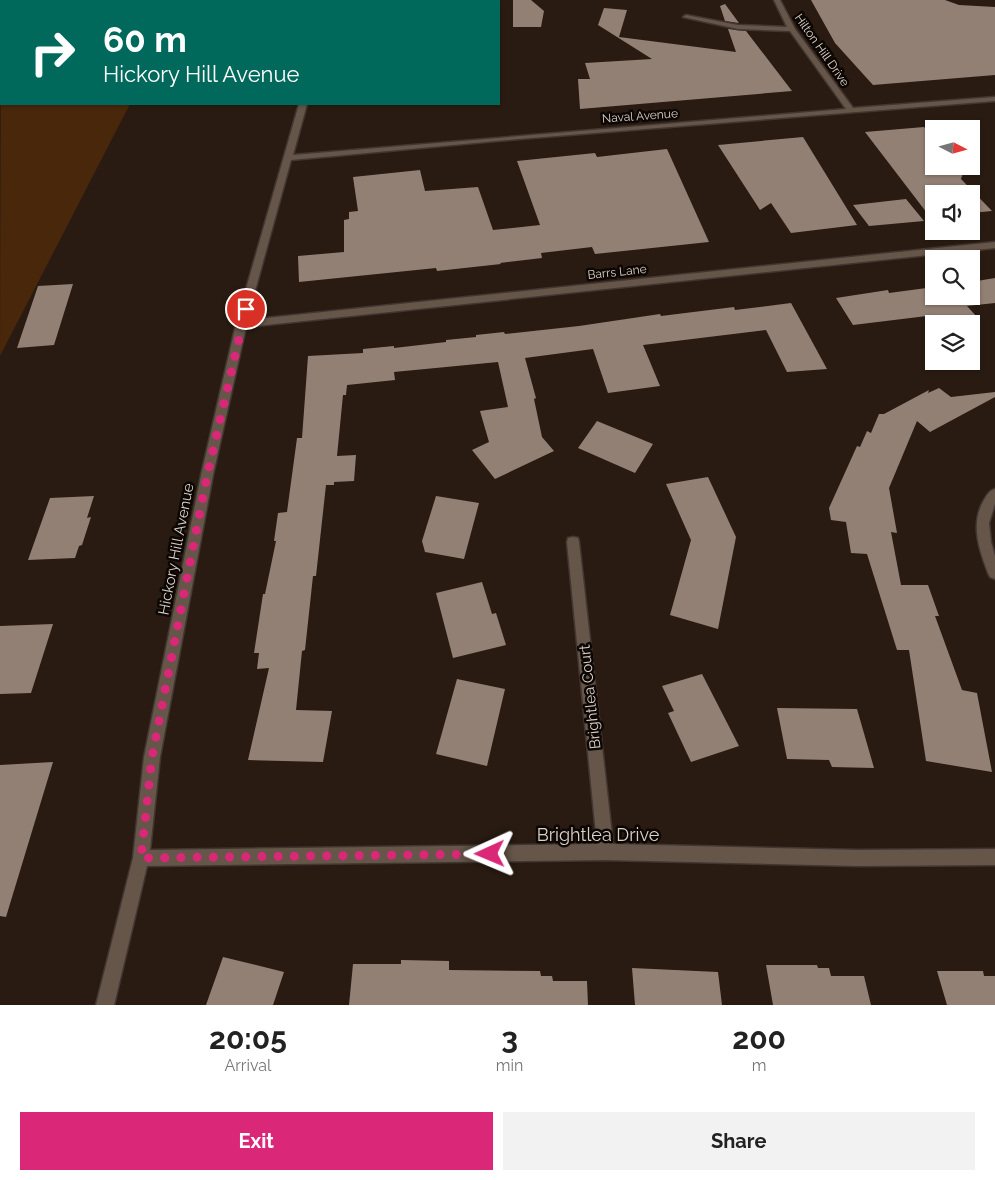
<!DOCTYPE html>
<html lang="en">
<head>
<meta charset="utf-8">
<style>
  body { margin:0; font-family:Raleway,sans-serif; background:#f2f2f2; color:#222; height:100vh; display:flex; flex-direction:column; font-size:19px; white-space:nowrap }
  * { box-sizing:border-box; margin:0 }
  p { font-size:16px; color:#767676 }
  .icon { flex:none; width:28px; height:28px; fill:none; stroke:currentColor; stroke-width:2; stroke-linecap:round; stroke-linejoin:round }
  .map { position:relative; height:1005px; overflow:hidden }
  .panel { display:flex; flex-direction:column; background:#fff; flex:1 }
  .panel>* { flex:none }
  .top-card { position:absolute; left:0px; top:0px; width:500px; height:105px; box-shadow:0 1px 4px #0004; background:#00695c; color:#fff; overflow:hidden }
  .needle { width:32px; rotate:96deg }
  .fabs { position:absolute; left:925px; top:120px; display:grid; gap:10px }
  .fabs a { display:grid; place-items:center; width:55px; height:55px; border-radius:0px; background:#fff; box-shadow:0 1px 4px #0004; font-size:25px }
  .pin { position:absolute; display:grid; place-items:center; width:42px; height:42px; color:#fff; margin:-21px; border:2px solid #fff; border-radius:50%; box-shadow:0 1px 5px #0007 }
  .me { position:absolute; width:55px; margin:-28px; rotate:269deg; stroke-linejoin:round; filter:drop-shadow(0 0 4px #0008) }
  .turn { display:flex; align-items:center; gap:18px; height:105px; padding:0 20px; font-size:22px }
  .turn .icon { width:65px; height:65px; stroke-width:2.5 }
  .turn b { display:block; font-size:35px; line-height:42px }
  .eta { display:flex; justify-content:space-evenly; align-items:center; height:85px; text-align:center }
  .eta b { font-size:30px; font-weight:700; line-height:35px }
  .button { display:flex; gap:10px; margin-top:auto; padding:10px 20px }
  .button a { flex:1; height:58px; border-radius:0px; background:#db2777; color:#fff; font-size:20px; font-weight:700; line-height:58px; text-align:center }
  .button a+a { background:#f2f2f2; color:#222 }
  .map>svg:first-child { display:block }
  .green { fill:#49270b }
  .building { fill:#928074 }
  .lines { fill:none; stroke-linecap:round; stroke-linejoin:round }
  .minor-casing { stroke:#413631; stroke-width:3 }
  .minor { fill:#66564a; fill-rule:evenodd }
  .route { stroke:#db2777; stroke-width:9; stroke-dasharray:0 16.2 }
  .labels { text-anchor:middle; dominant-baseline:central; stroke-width:5; stroke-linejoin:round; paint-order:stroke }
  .far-street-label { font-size:12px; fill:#dad0ca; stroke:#0d0704 }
  .street-label { font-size:15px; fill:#dad0ca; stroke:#0d0704 }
  .near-street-label { font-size:18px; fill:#dad0ca; stroke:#0d0704 }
</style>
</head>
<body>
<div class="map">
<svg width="995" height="1005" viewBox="0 0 995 1005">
  <rect width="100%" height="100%" fill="#291b11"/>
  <path class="green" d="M1,6V104H130L0,356Z"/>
  <path class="building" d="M513,0H531L544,11L541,27H513Z
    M811,0H945L959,5L995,7V75L873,85L835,43Z
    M725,4L739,23L725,21L720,6Z
    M604,8L627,10L619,37L736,52L728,29L746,31L792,91L580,109L578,79H590L585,63L652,59L598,25Z
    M924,127L934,137V166H951L964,170L961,179L992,211L971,213V194H934V217H930L865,132Z
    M803,137L857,225L791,233L771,203L760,210L718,145Z
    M667,149L709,242L595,254L592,247L541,253L542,258L500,263L501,264L437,271L436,268L299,282L298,256L344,252V220L349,219V212L358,211L353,177L420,170L425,191L478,187L493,230L540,225L517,161L595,153L597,157Z
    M906,199L924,221L869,226L853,205Z
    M995,278V303L967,306L977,317L941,322L935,315L853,325L836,298L888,290L889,293L934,287V296H971V282Z
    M73,284L54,345L17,348L38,286Z
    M791,303L827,369L787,372L766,330L643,345L660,386L608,393L593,349L525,358L536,398L534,399L542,437L554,451L495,479L472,450L489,442L480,411L508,407L498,362L394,372L395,380L347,385L346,395H343L337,456L356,455L354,481L334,482V485H326L316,576H313L305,650L302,651L296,710L332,711L323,762L248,760L269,668L257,669L259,653H254L263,594H265L276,541H274L278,513L287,512L297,438H302L308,356L363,353V349L394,346V348L446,342V340L476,337V335L504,332L505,334L579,326L660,314L661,316L734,307L735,310Z
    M939,388L951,397L995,392V397L930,432L917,421L889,488L897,533L891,532L901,585H928L939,616H935L962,690L977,693L992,772L926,761L909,650H897L867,554L851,553L846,522L831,520L829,508L857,446L860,447L867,431L871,433L879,414H884L929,390L928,393Z
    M597,421L653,444L635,473L578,448Z
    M708,477L736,537L718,629L670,615L691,540L666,484Z
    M94,496L87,518L91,517L82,545L79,546L75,558L28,560L50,498Z
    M436,496L479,503L464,559L425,552L422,541Z
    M482,582L492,614L496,613L506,645L453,658L436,593Z
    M53,624L31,693L0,694V626Z
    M702,674L739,746L691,762L668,713L674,711L662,686Z
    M457,679L505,689L487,766L436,754Z
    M777,708L857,709L874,768L832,767L829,760L787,759Z
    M53,762L6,917L0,916V765Z
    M223,957L284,972L273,1005H206Z
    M401,960L449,961V970L540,971L541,976H552L553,981H587L588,1005H349L353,964H401Z
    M766,965H817L818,968H829L831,976H864L871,1005H773Z
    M632,968L718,972L722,1005H635Z
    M937,971H983L984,976H995V1005H947Z"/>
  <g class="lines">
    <defs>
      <path id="minor" d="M331,0H337V1H331Z
        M774,0H780L795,29L853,108L995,97V101L519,139L291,160L247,320L995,242V248L246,327L213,475L160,757L150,850L597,844L567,542L568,538L573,537L578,538L579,542L613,844L858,850L995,849V865L858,866L606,860L147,866L114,1005H96L133,858L144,757L201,475L236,324L299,104H307L293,155L846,109L790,31L738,29L683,17L686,15L738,25L787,27Z
        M995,489V504L989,523L991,542L995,556V579L990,577L988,573C979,549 970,524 984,500C987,495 989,491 995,489Z"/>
    </defs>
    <use href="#minor" class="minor-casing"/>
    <use href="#minor" class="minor"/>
  </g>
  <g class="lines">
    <path class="route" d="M246,309L207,476L152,757L141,858L490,854"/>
  </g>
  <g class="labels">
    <g class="far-street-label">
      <text transform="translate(822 50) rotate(55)">Hilton Hill Drive</text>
      <text transform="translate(640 116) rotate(-4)">Naval Avenue</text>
      <text transform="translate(617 272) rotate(-6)">Barrs Lane</text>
    </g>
    <g class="street-label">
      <text transform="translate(176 549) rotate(-79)">Hickory Hill Avenue</text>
      <text transform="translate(590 697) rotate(-96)">Brightlea Court</text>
    </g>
    <g class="near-street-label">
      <text x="598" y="834">Brightlea Drive</text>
    </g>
  </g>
</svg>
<div class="fabs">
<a><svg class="needle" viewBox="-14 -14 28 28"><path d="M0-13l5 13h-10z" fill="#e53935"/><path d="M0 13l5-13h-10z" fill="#767676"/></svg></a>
<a><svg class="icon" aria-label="sound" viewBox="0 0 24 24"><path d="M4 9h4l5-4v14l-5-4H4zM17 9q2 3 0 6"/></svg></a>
<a><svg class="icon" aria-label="search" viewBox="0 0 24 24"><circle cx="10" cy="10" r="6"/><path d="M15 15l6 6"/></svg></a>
<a><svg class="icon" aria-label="layers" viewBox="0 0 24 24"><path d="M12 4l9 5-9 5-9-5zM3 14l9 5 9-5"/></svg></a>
</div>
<div class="pin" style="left:246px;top:309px;background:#d93025"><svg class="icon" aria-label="arrive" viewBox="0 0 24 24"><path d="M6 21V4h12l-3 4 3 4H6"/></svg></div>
<svg class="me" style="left:490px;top:854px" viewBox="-20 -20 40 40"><path d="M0-17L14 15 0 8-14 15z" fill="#db2777" stroke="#fff" stroke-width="4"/></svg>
<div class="top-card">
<div class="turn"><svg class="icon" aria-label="right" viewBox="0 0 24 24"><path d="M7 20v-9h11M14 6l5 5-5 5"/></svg><div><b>60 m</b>Hickory Hill Avenue</div></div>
</div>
</div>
<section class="panel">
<div class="eta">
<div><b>20:05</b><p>Arrival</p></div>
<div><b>3</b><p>min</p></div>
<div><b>200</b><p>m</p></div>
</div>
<div class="button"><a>Exit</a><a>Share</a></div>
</section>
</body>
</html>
